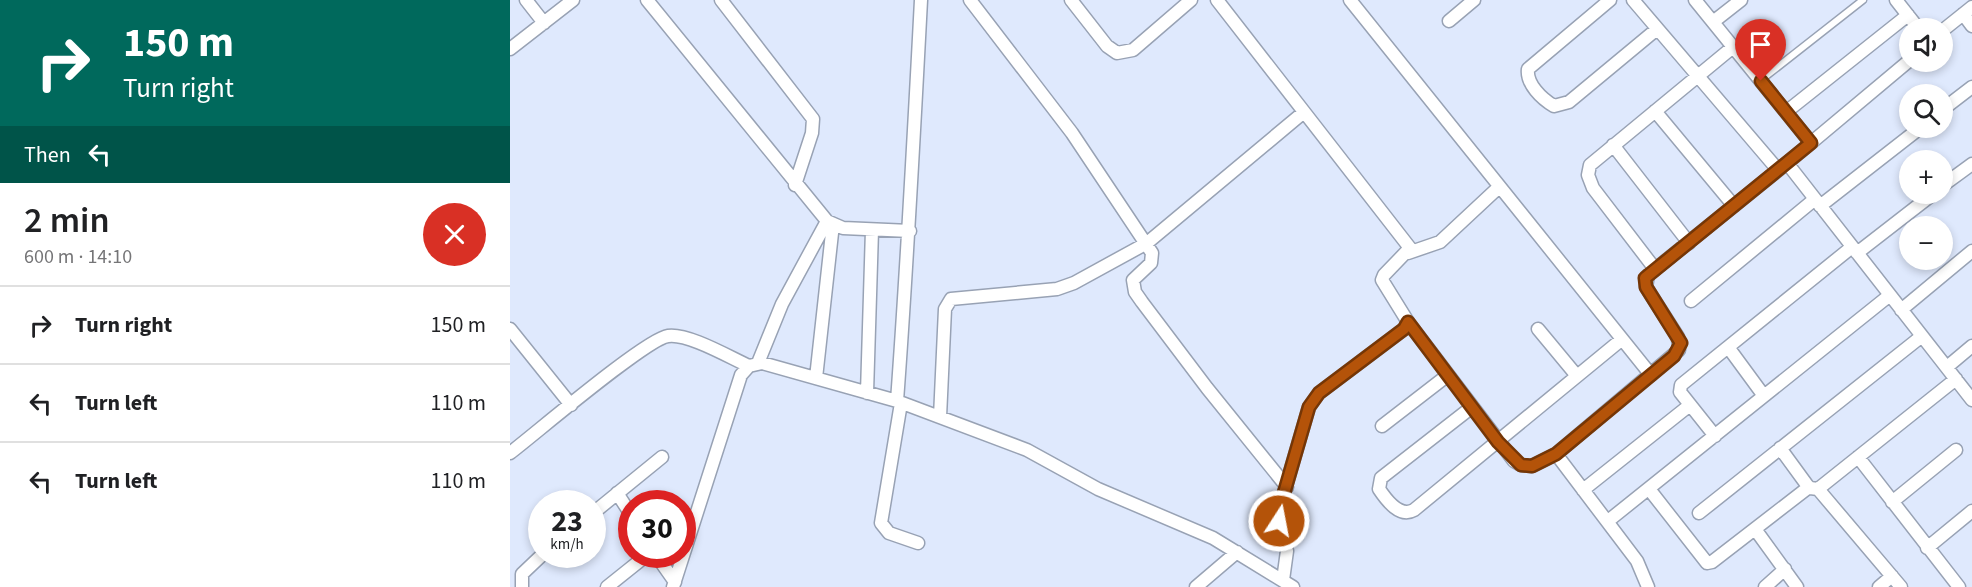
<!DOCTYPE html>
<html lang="en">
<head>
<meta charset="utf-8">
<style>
  body { margin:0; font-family:"Source Sans 3",sans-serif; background:#f2f2f2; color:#202124; height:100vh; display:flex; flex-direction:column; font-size:22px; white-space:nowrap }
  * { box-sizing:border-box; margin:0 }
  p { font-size:20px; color:#757577 }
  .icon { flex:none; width:33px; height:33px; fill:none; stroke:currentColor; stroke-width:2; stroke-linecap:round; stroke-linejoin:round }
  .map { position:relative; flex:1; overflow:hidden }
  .details { display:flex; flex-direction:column; background:#fff; width:510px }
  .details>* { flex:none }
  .banner { background:#00695c; color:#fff; overflow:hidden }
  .buttons { position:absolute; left:1389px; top:18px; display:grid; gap:12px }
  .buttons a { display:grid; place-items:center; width:54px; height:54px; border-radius:50%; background:#fff; box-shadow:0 3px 9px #0003; font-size:30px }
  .speed { position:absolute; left:18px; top:490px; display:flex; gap:12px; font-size:30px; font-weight:700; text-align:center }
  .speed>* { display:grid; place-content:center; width:78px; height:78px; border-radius:50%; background:#fff; box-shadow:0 3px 9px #0003; line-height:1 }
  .speed small { font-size:15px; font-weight:400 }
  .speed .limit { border:9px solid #d22; background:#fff; color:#111 }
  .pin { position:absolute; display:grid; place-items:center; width:51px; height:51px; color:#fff; margin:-62px -26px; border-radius:50% 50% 50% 0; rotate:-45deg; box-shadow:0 0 6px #0007 }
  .pin .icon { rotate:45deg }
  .me { position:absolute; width:66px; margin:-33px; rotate:11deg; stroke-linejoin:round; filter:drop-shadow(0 0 4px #0008) }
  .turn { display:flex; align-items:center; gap:21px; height:126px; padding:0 24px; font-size:27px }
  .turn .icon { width:78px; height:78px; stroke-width:2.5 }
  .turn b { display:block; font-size:42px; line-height:51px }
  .then { display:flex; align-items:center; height:57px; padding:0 24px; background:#0003; gap:12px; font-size:22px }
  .round { display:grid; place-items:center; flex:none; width:63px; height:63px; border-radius:32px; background:#f2f2f2 }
  .overview { display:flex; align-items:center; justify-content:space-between; height:102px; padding:0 24px }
  h1 { font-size:36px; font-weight:600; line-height:45px }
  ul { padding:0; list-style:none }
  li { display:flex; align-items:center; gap:18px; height:78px; padding:0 24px; border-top:2px solid #e0e0e0 }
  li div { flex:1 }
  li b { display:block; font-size:22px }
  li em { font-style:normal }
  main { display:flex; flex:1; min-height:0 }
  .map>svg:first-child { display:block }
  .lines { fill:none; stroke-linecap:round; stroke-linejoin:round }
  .lane-casing { stroke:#98a2b4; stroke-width:9 }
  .street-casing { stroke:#98a2b4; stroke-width:15 }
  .lane { stroke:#fff; stroke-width:6 }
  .street { stroke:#fff; stroke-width:12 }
  .route-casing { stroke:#753606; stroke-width:15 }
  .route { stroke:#b45309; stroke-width:10 }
</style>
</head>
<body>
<main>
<section class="details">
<div class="banner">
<div class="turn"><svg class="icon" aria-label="right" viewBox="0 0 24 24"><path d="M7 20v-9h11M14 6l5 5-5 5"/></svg><div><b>150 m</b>Turn right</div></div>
<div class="then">Then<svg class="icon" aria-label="left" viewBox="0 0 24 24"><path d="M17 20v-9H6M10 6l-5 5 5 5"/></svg></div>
</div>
<div class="overview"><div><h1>2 min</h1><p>600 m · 14:10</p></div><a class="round" style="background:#d93025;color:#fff"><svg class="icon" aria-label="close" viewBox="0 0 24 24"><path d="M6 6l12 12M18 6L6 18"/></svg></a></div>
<ul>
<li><svg class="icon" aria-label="right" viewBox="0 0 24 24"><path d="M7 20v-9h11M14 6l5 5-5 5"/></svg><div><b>Turn right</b></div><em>150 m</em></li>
<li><svg class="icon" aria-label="left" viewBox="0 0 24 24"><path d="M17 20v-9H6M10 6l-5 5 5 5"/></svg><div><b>Turn left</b></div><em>110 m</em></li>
<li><svg class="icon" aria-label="left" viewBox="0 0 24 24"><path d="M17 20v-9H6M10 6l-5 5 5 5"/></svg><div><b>Turn left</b></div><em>110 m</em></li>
</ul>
</section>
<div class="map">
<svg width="1462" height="587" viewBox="0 0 1462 587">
  <rect width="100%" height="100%" fill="#dfe9fd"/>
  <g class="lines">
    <defs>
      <path id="lane" d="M1251,80L1353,0"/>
      <path id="street" d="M16,0L34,23
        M137,0L317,221L333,228L400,231
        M211,0L303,119L302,133L285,185
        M460,0L562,133L642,253L641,263L623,280L625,292L632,302L697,388L777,487
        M561,0L597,46L607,53L623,50L681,0
        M707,0L900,248L874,275L872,280L898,322L894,329L809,393L799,407L769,510V521L777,551L773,580
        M840,0L1141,375
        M1100,0L1018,69C1016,84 1032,99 1044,106L1059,102L1147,29
        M1123,0L1268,170
        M1185,0L1301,143
        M1386,0L1408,28
        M1453,14L1462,26
        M939,21L964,0
        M1203,22L1231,0
        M1432,31L1462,7
        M0,49L63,0
        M1432,110L1462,87
        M1145,111L1224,206
        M1276,112L1398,15
        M1103,145L1179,243
        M1277,163L1462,400
        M1432,186L1462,164
        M1310,206L1410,128
        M898,253L930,242L989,187
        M1347,253L1423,194
        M1145,269L1083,188L1078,175L1080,165L1223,47
        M1181,301L1305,199
        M1391,310L1462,251
        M898,322L1004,461L1011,465L1022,466L1046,454L1169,350L1168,337L1136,287L1138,275L1277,163L1400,60
        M0,329L61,405
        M1028,329L1067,376
        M1218,347L1254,396
        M248,363L272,304L317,221
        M1437,367L1462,346
        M306,378L323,224
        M357,393L362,230
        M387,401C397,267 404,134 411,0
        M391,403L371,523L379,533L408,543
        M962,407L871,478L869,489C877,501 890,518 904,510L1111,340
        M430,417L435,309L441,299L547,289L564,283L637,243L794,112
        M872,426L938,375
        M1205,436L1170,392L1171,385L1342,247
        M1270,448L1297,485L1300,488L1308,489L1446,379
        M0,453C25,434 136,339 158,336C178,333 219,357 239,366
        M1046,454L1127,561L1138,587
        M1348,457L1449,587
        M1139,489L1197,563L1202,562L1299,487
        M1308,489L1391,587
        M1073,490L1180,405
        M107,493L122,516
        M1382,502L1446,450
        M1189,513L1412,336
        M82,514L152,457
        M1098,521L1380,295
        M1245,529L1287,587
        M1417,548L1462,511
        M146,555L165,582
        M12,587V574L32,555
        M97,587L137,555
        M163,587L231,375L239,366L252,363L387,401L517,450L588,489L703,538L783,587
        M686,587L727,552
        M1255,587L1275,569
        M1369,587L1382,576"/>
    </defs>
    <use href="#lane" class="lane-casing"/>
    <use href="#street" class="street-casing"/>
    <use href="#lane" class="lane"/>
    <use href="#street" class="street"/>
  </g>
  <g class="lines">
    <defs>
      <path id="route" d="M769,521L770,507L799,407L809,393L894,329L898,322L988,442L1011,465L1022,466L1046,454L1164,356L1171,343L1136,287L1135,278L1301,143L1251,81"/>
    </defs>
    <use href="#route" class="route-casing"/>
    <use href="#route" class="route"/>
  </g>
</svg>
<div class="buttons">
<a><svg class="icon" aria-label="sound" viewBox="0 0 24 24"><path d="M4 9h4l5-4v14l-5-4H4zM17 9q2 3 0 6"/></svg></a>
<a><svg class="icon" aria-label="search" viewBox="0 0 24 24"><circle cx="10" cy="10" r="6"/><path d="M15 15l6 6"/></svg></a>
<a>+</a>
<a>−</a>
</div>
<div class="speed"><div>23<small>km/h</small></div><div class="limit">30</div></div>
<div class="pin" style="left:1251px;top:81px;background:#d93025"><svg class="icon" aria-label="arrive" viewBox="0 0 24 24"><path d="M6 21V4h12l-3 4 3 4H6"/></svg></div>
<svg class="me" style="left:769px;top:521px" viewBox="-20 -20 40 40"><circle r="17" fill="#b45309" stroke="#fff" stroke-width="3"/><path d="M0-11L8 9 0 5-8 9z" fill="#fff"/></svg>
</div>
</main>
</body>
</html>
